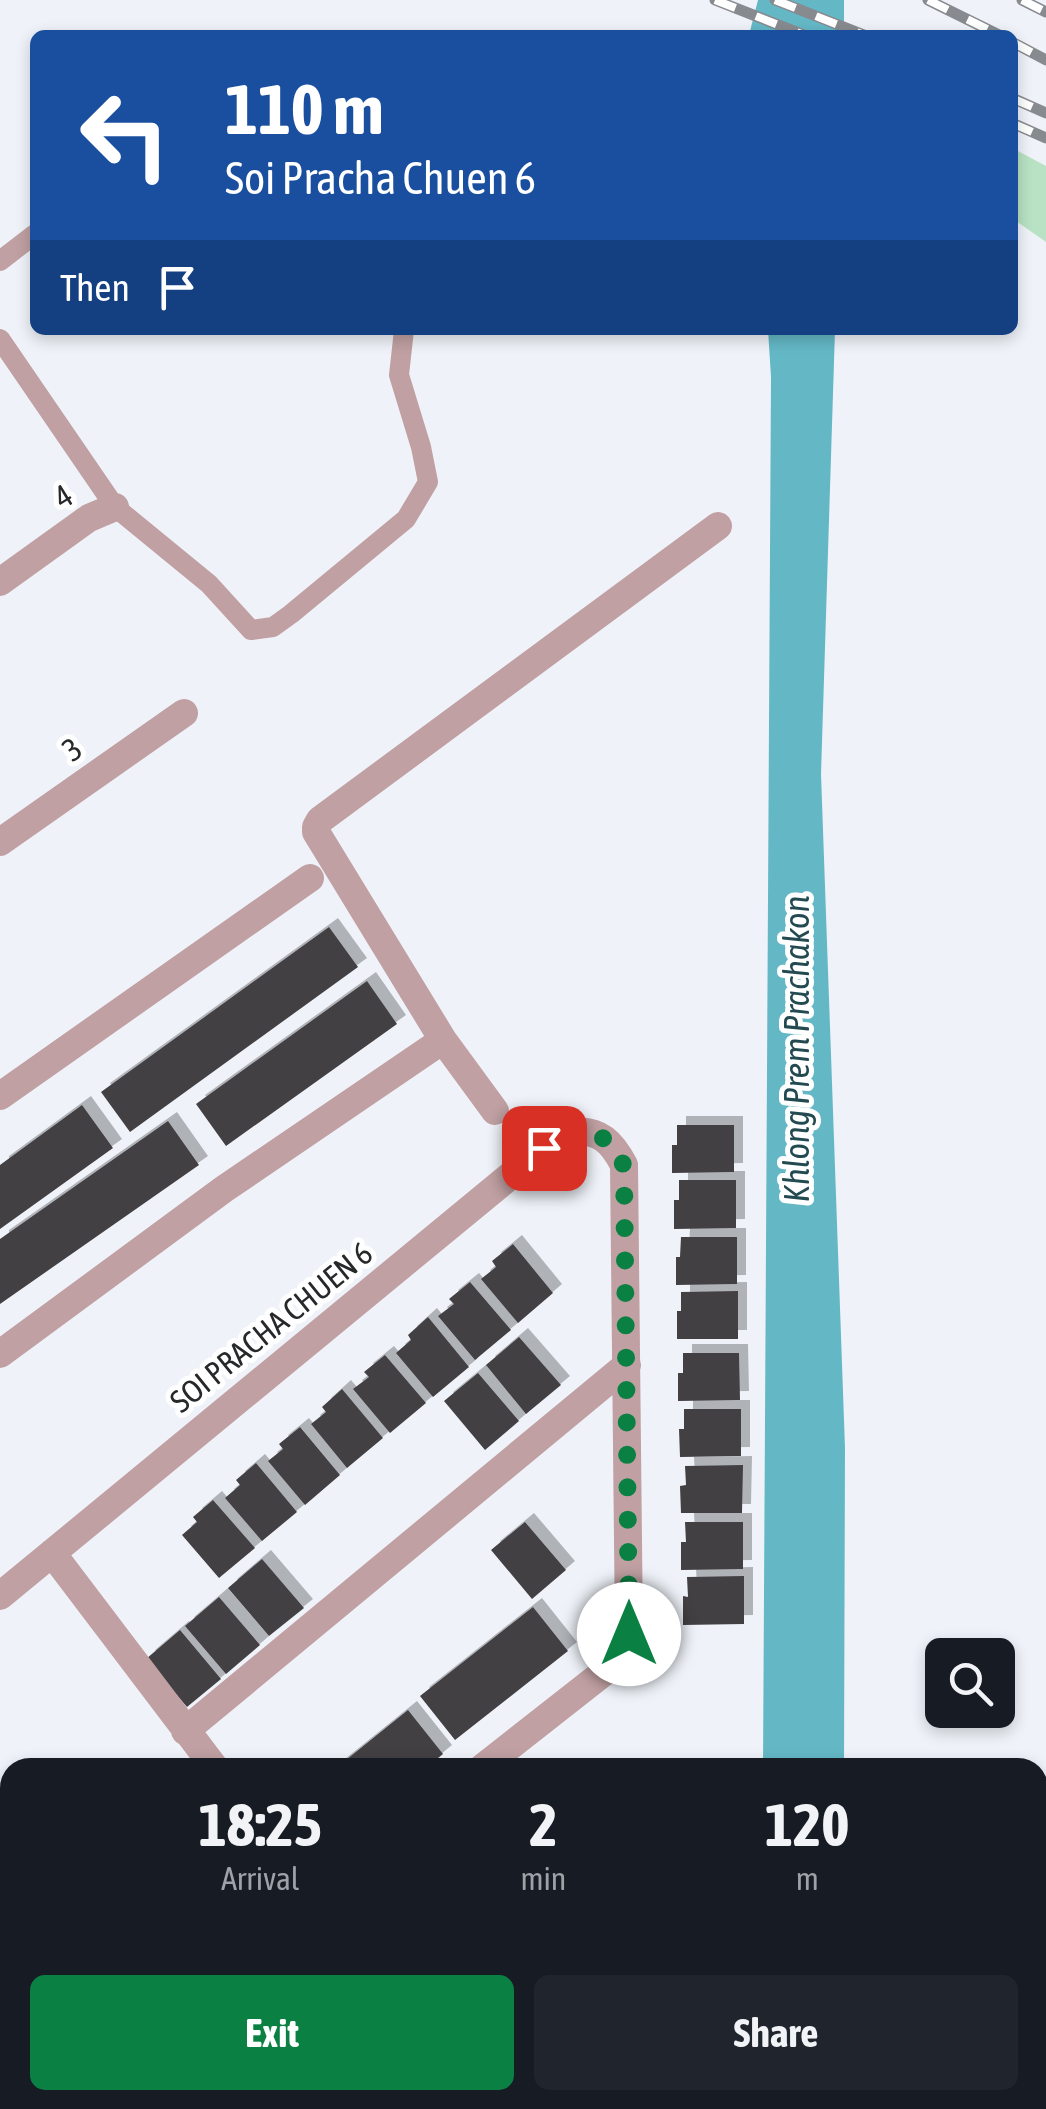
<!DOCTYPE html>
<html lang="en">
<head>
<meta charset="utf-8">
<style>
  body { margin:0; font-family:"Asap Condensed",sans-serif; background:#20242c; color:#f1f3f6; height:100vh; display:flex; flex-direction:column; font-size:38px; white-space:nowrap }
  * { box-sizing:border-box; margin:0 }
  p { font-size:32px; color:#9ea1a6 }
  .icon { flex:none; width:55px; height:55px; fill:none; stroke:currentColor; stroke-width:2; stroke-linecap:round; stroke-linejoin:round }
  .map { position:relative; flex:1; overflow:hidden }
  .drawer { position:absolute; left:0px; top:1758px; width:1048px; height:352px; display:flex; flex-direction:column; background:#171b24; border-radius:30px 30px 0 0; box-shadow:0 5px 15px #0003 }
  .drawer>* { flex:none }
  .hud { position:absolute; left:30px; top:30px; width:988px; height:305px; border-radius:15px; box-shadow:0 5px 15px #0003; background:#1a4fa0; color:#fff; overflow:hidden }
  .buttons { position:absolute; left:925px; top:1638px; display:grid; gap:20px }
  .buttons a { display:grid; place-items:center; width:90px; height:90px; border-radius:15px; background:#171b24; box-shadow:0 5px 15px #0003; font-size:50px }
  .pin { position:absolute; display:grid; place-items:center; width:85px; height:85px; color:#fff; margin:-42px; border-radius:20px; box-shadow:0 5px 15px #0006 }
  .me { position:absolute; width:110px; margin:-55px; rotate:0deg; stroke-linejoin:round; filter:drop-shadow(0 0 8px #0008) }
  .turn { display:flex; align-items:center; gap:35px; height:210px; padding:0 30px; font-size:45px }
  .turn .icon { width:130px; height:130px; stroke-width:2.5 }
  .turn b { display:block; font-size:70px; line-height:85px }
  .then { display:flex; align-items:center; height:95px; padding:0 30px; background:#0003; gap:20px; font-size:38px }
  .eta { display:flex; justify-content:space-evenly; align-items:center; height:170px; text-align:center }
  .eta b { font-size:60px; font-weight:700; line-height:70px }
  .button { display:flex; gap:20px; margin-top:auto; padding:20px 30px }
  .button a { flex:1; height:115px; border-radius:15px; background:#0b8043; color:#fff; font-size:40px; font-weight:700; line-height:115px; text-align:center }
  .button a+a { background:#20242c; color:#f1f3f6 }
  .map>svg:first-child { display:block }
  .green { fill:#b8e2c3 }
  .water { fill:#64b8c6 }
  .building { fill:#433f42; filter:url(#shadow) }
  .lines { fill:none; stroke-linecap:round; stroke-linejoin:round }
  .service { stroke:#c0a0a2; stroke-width:20 }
  .minor { stroke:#c0a0a2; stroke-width:28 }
  .rail-casing { stroke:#878a8e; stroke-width:11 }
  .rail { stroke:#fff; stroke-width:8; stroke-dasharray:22; stroke-linecap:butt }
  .route { stroke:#0b8043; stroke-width:18; stroke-dasharray:0 32.4 }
  .labels { text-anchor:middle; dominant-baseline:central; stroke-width:10; stroke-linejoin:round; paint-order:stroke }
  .street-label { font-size:32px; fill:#26282a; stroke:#fff }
  .water-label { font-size:35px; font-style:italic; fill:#234a50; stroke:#fff }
</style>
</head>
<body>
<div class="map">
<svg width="1046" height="2109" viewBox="0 0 1046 2109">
  <defs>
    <filter id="shadow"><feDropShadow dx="9" dy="-9" stdDeviation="0" flood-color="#0004"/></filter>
  </defs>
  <rect width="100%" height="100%" fill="#eff3f9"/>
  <path class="green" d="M1012,148L1046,166V242L1013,219Z"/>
  <path class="water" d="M758,0H844V35H749Z
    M768,330H835L821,774L845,1448L844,1767H763L771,377Z
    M763,2100H843V2109H763Z"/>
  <path class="building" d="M329,927L358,967L130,1132L101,1092Z
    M367,981L397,1024L226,1146L196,1104Z
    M82,1105L113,1148L0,1229V1165Z
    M168,1121L199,1165L0,1304V1239Z
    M677,1125H734V1172L672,1173V1145H677Z
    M679,1180H736V1228L674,1229V1200H679Z
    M681,1237H737V1284L676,1285V1257H680Z
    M513,1244L553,1293L518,1323L481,1279L496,1267L492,1261Z
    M470,1282L511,1330L475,1360L438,1316L454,1304L449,1299Z
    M738,1291V1339H677V1311H681V1292Z
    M428,1317L469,1367L433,1397L396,1353L411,1340L408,1335Z
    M519,1337L561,1385L526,1414L486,1365Z
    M683,1353H739L740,1400L678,1401V1373H683Z
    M385,1355L426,1403L390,1433L353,1389L369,1377L364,1372Z
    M478,1373L519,1421L485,1450L444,1401Z
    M342,1389L383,1438L347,1468L311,1424L326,1412L322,1407Z
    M684,1409H741V1456L680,1457L679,1429H684Z
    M300,1427L340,1475L305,1505L268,1461L283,1449L279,1444Z
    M256,1463L297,1512L262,1541L225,1498L240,1485L236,1480Z
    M743,1465L742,1513H681L680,1486L686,1485L685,1466Z
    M213,1500L255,1548L219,1578L182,1535L197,1522L193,1517Z
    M525,1522L566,1570L532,1599L491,1550Z
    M685,1522H743V1569L681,1570V1542H686Z
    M262,1559L304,1608L269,1636L228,1588Z
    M744,1576V1624L683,1625V1596L688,1597L687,1577Z
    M219,1597L260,1645L226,1674L185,1626Z
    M533,1607L568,1651L455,1740L420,1696Z
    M180,1630L221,1679L187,1707L146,1659Z
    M408,1710L443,1754L426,1768H336Z"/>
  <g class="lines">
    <path class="service" d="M0,261L35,234
      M0,339L115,507L209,584L251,630L273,627L291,614L406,519L428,482L421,447L399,375L404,330
      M0,1949L10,1941"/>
    <path class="minor" d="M0,582L89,518L115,507
      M0,842L184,713
      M0,1096L310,878
      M495,1111L443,1040L316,832V827L320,820L718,526
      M0,1354L224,1189L443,1040
      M52,1553L215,1768
      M0,1596L544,1148C552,1143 563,1134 572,1132C600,1128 613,1144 624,1165L629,1634L612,1666L482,1768
      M185,1731L627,1365
      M0,1837L10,1849
      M222,2100L229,2109
      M325,2109L336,2100"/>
    <defs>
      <path id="rail" d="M715,0L804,35
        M775,0L864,35
        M928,0L999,35
        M1022,0L1046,12
        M1012,42L1046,60
        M1012,98L1046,113
        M1012,123L1046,138"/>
    </defs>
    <use href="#rail" class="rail-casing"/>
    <use href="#rail" class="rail"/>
  </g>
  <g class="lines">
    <path class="route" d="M544,1148C552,1143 563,1134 572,1132C600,1128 613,1144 624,1166L629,1634"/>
  </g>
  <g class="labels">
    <g class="street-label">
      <text transform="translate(63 496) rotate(-32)">4</text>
      <text transform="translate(72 749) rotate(-35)">3</text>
      <text transform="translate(271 1327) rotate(-39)">SOI PRACHA CHUEN 6</text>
    </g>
    <g class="water-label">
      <text transform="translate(796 1049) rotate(-90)">Khlong Prem Prachakon</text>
    </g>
  </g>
</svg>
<div class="buttons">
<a><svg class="icon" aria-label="search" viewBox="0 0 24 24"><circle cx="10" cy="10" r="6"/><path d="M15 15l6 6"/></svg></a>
</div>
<div class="pin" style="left:544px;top:1148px;background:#d93025"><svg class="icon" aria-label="arrive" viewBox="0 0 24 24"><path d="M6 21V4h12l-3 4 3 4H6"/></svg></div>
<svg class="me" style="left:629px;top:1634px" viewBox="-20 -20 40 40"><circle r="19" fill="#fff"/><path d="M0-13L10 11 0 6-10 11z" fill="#0b8043"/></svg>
<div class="hud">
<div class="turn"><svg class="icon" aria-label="left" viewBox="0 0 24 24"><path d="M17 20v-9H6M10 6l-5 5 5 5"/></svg><div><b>110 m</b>Soi Pracha Chuen 6</div></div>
<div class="then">Then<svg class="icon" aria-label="arrive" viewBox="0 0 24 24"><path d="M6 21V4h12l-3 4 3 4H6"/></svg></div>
</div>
<section class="drawer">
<div class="eta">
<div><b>18:25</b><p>Arrival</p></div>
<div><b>2</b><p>min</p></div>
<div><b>120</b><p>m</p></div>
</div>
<div class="button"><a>Exit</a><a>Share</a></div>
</section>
</div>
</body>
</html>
